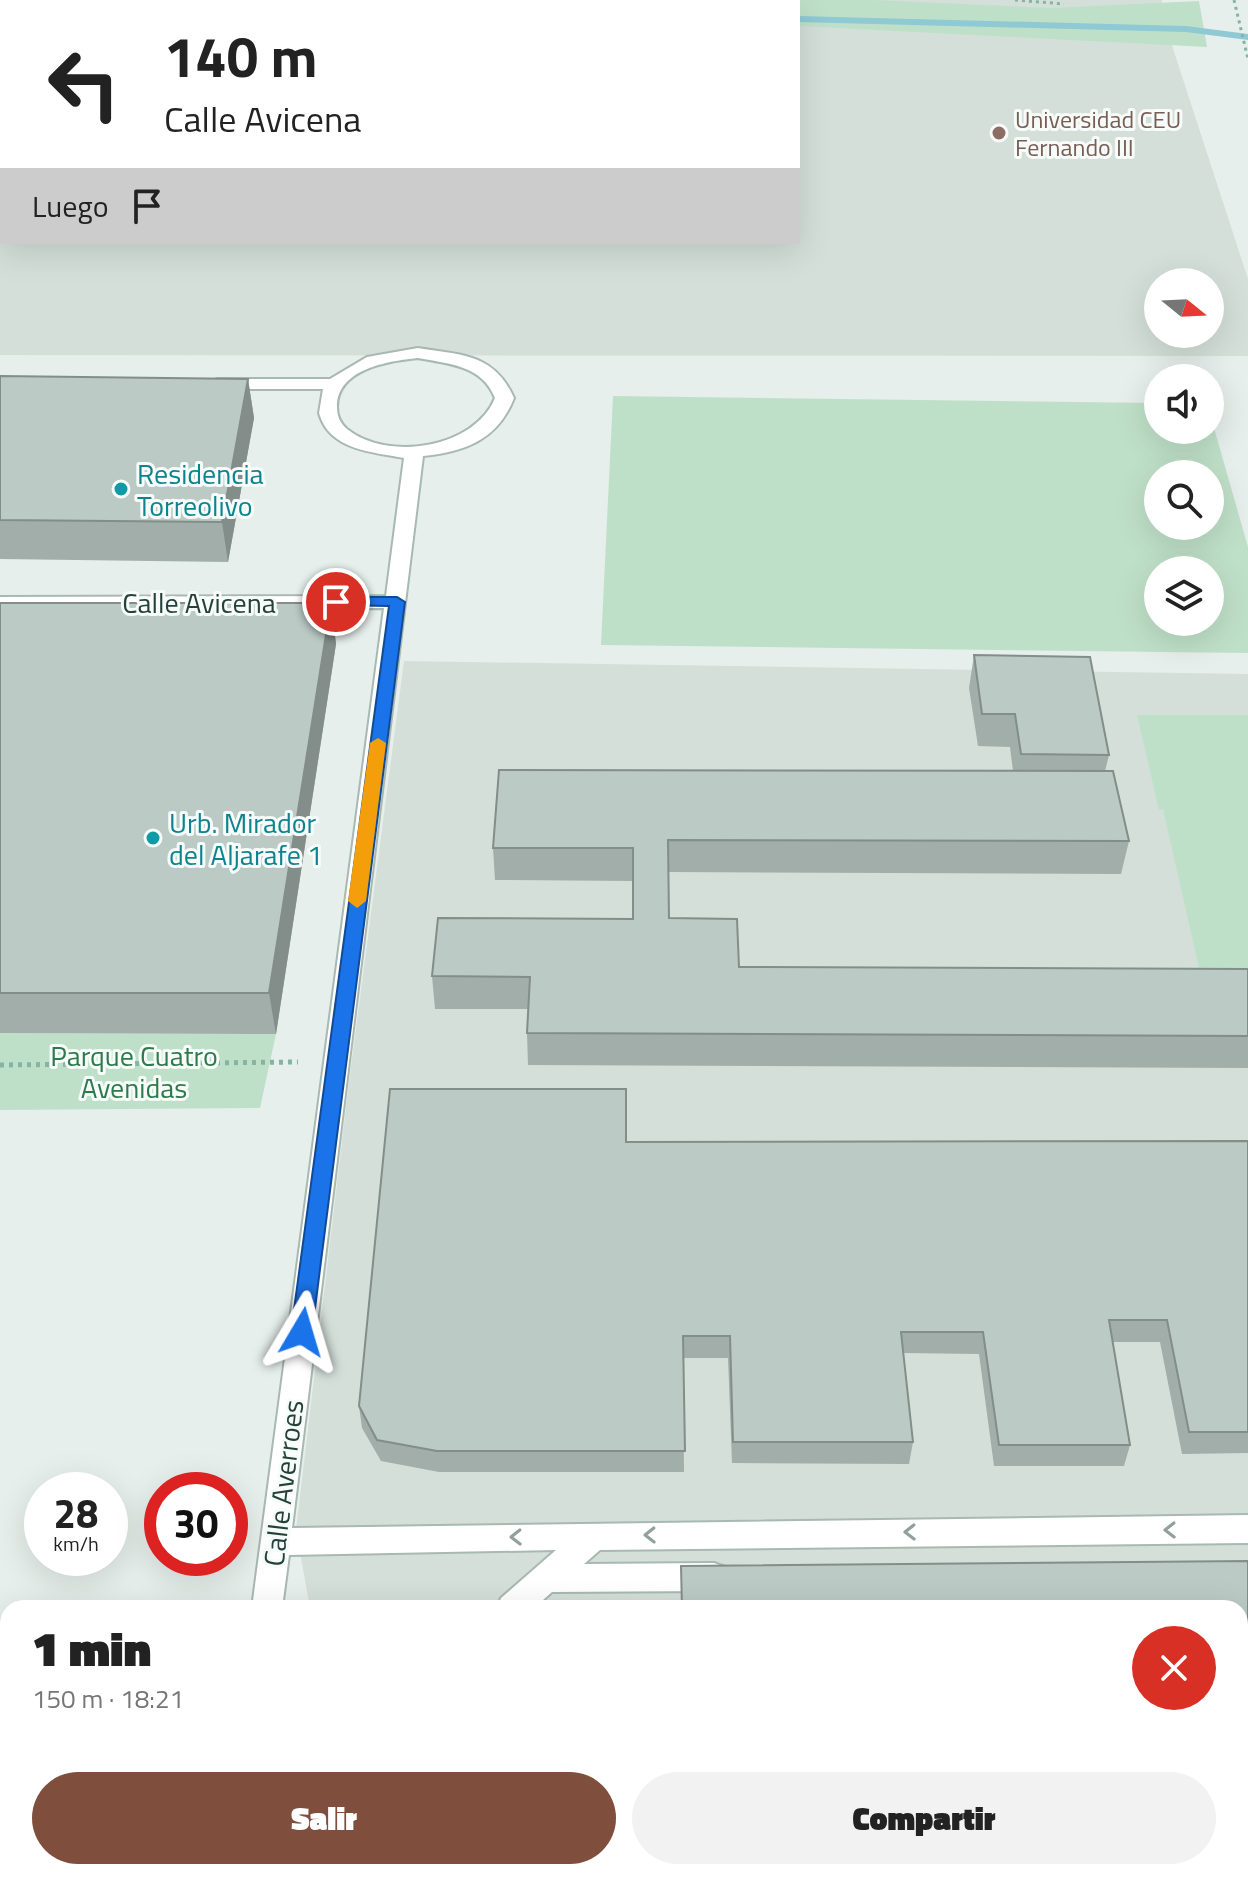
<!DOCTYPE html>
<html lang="es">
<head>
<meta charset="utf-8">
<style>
  body { margin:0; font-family:"Titillium Web",sans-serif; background:#f2f2f2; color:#222; height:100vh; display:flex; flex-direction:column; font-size:30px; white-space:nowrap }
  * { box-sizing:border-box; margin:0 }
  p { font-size:26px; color:#767676 }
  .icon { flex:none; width:44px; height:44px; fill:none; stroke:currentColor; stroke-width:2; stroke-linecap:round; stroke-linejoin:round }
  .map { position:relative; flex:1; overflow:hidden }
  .sheet { position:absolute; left:0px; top:1600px; width:1248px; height:280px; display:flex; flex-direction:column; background:#fff; border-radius:24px 24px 0 0; box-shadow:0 8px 32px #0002 }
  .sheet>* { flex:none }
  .banner { position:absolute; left:0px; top:0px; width:800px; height:244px; box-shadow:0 8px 32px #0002; background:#fff; color:#222; overflow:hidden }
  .needle { width:52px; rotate:108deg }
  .fabs { position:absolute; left:1144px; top:268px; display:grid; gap:16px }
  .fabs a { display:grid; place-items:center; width:80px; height:80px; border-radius:50%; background:#fff; box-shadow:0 8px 32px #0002; font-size:40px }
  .speed { position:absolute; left:24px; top:1472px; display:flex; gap:16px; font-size:40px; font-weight:700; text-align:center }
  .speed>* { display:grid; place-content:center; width:104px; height:104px; border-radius:50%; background:#fff; box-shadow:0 8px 32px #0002; line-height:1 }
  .speed small { font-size:20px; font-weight:400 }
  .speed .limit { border:12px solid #d22; background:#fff; color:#111 }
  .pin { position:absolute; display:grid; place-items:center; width:68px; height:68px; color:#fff; margin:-34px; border:4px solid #fff; border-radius:50%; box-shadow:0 2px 8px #0007 }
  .me { position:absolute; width:88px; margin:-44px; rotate:7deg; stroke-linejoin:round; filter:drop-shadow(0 0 6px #0008) }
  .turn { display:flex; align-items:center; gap:28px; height:168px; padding:0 32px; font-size:36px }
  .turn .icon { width:104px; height:104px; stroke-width:2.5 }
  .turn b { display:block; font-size:56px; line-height:68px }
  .then { display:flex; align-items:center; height:76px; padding:0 32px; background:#0003; gap:16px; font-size:30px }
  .round { display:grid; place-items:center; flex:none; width:84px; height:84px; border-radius:42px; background:#f2f2f2 }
  .head { display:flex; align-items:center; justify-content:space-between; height:136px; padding:0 32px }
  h1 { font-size:48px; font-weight:800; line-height:60px }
  .cta { display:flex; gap:16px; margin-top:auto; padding:16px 32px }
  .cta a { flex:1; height:92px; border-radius:48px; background:#804e3d; color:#fff; font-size:32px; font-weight:800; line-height:92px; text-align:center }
  .cta a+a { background:#f2f2f2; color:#222 }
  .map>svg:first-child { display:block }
  .built { fill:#d4dfda; fill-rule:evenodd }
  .green { fill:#bfe0c8; fill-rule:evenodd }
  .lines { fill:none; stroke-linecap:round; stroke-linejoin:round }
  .stream { fill:#8ec9d4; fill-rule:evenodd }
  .minor-casing { stroke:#a8b8b2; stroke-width:4 }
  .path-far1 { stroke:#86b3a5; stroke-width:3; stroke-dasharray:3 4; stroke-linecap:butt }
  .path { stroke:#86b3a5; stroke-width:5; stroke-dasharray:4 5; stroke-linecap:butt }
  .minor { fill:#fff; fill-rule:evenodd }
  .wall { fill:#a1aea9 }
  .shaded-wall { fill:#838d89 }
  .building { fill:#bbcac4; stroke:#838d89; stroke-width:2 }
  .oneway { stroke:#92a09c }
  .route { fill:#1a73e8; stroke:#114b97; stroke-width:2 }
  .slow { fill:#f59e0b }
  .education-dot { fill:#8d6e63; stroke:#f7fbf9; stroke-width:3 }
  .culture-dot { fill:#0f9aa8; stroke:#f7fbf9; stroke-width:3 }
  .labels { text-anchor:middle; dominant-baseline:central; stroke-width:6; stroke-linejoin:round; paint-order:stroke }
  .far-education-label { font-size:24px; fill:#785e54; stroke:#f7fbf9; text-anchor:start }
  .culture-label { font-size:28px; fill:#0d838f; stroke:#f7fbf9; text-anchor:start }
  .street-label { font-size:28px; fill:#24423a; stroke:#f7fbf9 }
  .park-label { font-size:28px; fill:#2d7a4b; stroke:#f7fbf9 }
</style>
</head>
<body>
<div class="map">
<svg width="1248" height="1880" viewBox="0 0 1248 1880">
  <rect width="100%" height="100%" fill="#e6efeb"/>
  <path class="built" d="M0,0H1162L1165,24L1248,279V356L0,355ZM2,2H798V242H2ZM1158,282H1210V334H1158Z
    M404,661L1248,674V1880H399L400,1872H1240V1608H310L296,1530L349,1082Z"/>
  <path class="green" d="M406,0H873L1051,8L1199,1L1207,47L798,26V2Z
    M613,396L1158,403V430H1210V414L1248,547V653L601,645ZM1210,474V526H1158V474ZM1210,570V622H1158V570Z
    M1137,715H1248V995H1205L1163,809L1159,810Z
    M0,1033L276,1034L260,1108L0,1110Z
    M0,1846H8V1872H69L67,1880H0Z"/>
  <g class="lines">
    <path class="stream" d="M563,0H579L581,2H565Z
      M798,16L1186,26L1248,34V40L1186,32L798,22Z"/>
    <defs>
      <path id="minor" d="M236,0H252L235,2Z
        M0,100H2V110H0Z
        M418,348C461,355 494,353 514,398C498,439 466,452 423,456L292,1528L1248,1515V1543L600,1550L584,1564L714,1563L725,1567L729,1577L725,1587L714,1591L552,1592L534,1608H497L501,1598L556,1550L289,1555L282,1608H252L384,608L0,609V597L386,596L404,458C372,452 329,450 319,413L323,389H217L208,384L217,379H330L367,357ZM418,358C449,364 482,365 495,398C475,448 388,462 347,429C340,423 337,416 337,407C337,369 388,361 418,358Z
        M0,1753H8V1785H0Z
        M127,1872H161L159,1880H125Z
        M221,1872H255L254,1880H220Z
        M337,1872H371V1880H337Z"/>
    </defs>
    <use href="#minor" class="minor-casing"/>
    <path class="path-far1" d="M1015,0L1064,4
      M1234,0L1248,59"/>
    <path class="path" d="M0,1065L298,1062"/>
    <use href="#minor" class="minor"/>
  </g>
  <path class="wall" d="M0,376L248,379L254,418L228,562L0,559Z
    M0,603H331L336,644L276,1034L0,1033Z
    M974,655L1109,755L1105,771L1129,841L1121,874L669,872V918L739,967L1248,969V1068L528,1065L527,1033L528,1009H435L432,976L633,919V881L495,880L493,848L1013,771L1010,747L978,746L969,688Z
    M1248,1141V1453L1182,1454L1160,1342H1112L1130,1445L1124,1466H994L979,1354L903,1353L913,1442L909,1464L732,1463L728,1358H683L684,1472H439L381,1461L362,1428L359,1406L626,1142Z
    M1248,1561V1880H684V1872H1240V1608H681V1566Z"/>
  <path class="shaded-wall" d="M248,379L254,418L228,562L222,522Z
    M331,603L336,644L276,1034L269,993Z"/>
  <path class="building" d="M0,376L248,379L222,522L0,520Z
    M0,603H331L269,993H0Z
    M974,655L1090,657L1109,755L1021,754L1015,714H982Z
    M499,770L1113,771L1129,841L668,840L669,918L737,919L739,967L1248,969V1036L527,1033L530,977L432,976L438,918L633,919V848H493Z
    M390,1089H626V1142L1248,1141V1432H1189L1167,1320H1109L1130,1445H999L983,1332H901L913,1442H733L730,1336H683L685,1451H437L377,1440L359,1406Z
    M1248,1561V1880H686V1872H1240V1608H682L681,1566Z"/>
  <defs><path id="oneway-chevron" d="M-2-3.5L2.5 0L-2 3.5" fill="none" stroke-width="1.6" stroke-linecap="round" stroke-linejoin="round" transform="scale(2)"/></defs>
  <g class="oneway">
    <use href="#oneway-chevron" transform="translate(1170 1530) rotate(179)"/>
    <use href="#oneway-chevron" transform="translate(910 1532) rotate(179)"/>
    <use href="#oneway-chevron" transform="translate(650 1535) rotate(179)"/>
    <use href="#oneway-chevron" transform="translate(516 1537) rotate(179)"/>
  </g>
  <path class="route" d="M336,597H397L405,602L312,1332L309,1339H294L291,1332L389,606L331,605V598Z"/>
  <path class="slow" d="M378,738L386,743L366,901L357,908L348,901L370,743Z"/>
  <circle class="education-dot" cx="999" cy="133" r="8"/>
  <g class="culture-dot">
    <circle cx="121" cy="489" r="8"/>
    <circle cx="153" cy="838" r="8"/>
  </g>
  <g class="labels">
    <g class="far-education-label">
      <text x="1015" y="119">Universidad CEU<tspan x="1015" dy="28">Fernando III</tspan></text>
    </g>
    <g class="culture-label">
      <text x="137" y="473">Residencia<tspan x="137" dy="32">Torreolivo</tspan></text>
      <text x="169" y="822">Urb. Mirador<tspan x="169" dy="32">del Aljarafe 1</tspan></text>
    </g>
    <g class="street-label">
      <text x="199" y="602">Calle Avicena</text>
      <text transform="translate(283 1483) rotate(-83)">Calle Averroes</text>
    </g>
    <g class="park-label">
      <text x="134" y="1055">Parque Cuatro<tspan x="134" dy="32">Avenidas</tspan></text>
    </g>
  </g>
</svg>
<div class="fabs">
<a><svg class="needle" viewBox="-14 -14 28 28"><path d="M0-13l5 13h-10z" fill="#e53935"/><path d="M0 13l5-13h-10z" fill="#767676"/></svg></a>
<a><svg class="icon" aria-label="sound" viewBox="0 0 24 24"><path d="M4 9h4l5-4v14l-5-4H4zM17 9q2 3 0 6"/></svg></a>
<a><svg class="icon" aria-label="search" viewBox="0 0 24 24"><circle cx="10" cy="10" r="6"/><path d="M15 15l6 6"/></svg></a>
<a><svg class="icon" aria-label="layers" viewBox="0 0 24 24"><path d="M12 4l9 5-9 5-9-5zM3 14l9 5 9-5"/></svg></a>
</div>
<div class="speed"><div>28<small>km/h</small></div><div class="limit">30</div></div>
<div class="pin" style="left:336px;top:602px;background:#d93025"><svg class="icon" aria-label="arrive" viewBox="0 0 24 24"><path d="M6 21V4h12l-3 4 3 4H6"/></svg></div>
<svg class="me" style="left:302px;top:1332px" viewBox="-20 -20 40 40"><path d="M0-17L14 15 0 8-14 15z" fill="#1a73e8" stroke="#fff" stroke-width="4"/></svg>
<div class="banner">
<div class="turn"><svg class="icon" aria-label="left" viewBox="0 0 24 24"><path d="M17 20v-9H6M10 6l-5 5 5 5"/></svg><div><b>140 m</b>Calle Avicena</div></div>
<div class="then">Luego<svg class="icon" aria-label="arrive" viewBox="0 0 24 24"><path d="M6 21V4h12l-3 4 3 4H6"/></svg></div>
</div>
<section class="sheet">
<div class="head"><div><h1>1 min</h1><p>150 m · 18:21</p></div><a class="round" style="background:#d93025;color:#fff"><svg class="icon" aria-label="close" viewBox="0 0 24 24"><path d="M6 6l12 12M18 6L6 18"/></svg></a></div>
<div class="cta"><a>Salir</a><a>Compartir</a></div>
</section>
</div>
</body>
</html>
